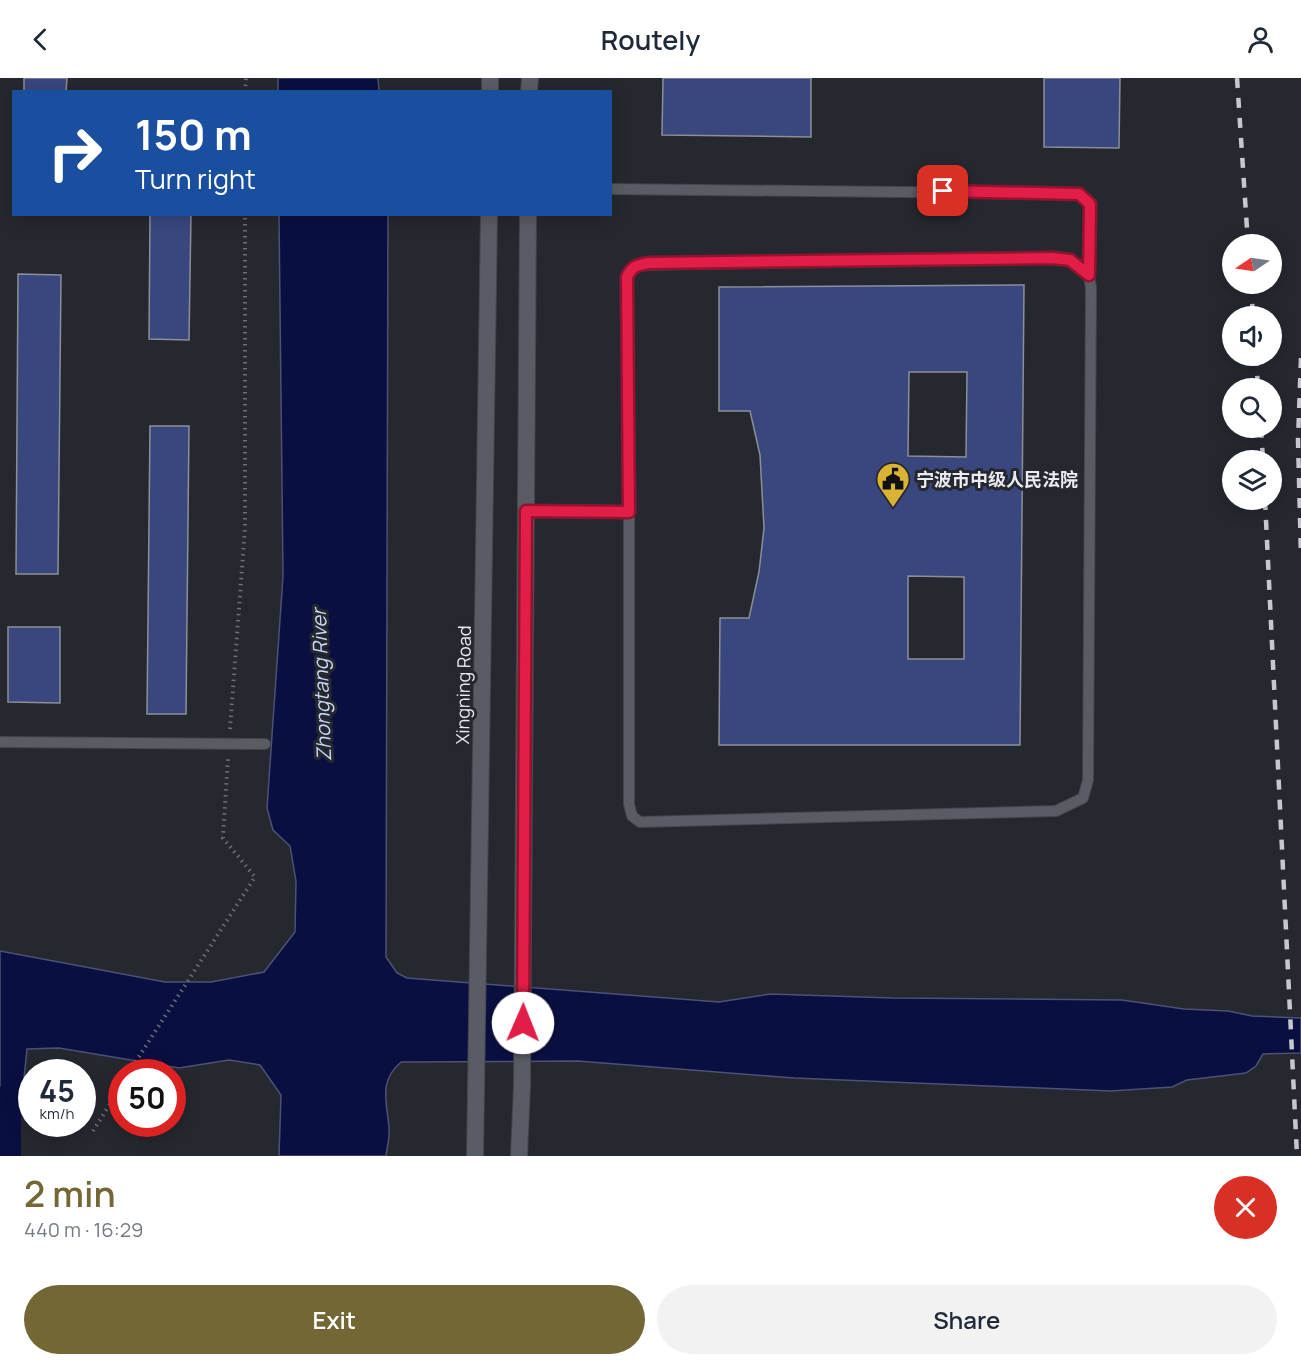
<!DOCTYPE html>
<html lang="en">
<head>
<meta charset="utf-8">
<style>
  body { margin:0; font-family:Manrope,"Noto Sans SC",sans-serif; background:#f2f2f3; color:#1f2937; height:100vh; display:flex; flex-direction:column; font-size:22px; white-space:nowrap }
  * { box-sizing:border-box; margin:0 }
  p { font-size:20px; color:#747a83 }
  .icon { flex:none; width:33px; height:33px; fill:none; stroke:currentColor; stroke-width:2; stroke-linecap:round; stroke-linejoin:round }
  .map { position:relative; height:1078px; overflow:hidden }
  .side { display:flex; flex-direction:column; background:#fff; flex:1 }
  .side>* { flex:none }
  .guide { position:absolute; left:12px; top:12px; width:600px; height:126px; border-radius:0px; box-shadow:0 3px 15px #0003; background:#1a4fa0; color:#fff; overflow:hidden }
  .needle { width:39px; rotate:257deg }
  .buttons { position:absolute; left:1222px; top:156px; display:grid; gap:12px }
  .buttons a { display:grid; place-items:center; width:60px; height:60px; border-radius:50%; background:#fff; box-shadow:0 3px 15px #0003; font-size:30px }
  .speed { position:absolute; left:18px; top:981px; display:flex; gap:12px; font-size:30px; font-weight:700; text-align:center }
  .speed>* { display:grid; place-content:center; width:78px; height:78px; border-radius:50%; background:#fff; box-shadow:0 3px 15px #0003; line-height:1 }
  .speed small { font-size:15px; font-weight:400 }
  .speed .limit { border:9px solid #d22; background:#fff; color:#111 }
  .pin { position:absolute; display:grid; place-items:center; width:51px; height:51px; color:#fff; margin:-26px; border-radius:12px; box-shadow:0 3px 9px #0006 }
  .me { position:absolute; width:66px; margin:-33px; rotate:1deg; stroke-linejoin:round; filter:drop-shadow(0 0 4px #0008) }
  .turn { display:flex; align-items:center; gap:21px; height:126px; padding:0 24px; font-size:27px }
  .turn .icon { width:78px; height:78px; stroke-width:2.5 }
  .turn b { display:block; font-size:42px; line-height:51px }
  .round { display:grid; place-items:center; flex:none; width:63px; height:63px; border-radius:32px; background:#f2f2f3 }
  .headline { display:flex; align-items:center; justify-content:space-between; height:102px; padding:0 24px }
  h1 { font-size:36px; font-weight:600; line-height:45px; color:#736736 }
  .primary-button { display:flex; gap:12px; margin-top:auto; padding:12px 24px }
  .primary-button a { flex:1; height:69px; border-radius:36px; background:#736736; color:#fff; font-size:24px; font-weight:600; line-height:69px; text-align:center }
  .primary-button a+a { background:#f2f2f3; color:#1f2937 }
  header { display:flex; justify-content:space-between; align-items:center; height:78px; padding:0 24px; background:#fff; font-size:27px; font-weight:600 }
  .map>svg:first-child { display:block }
  .water { fill:#0a0f42; stroke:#4d5176; stroke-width:1.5 }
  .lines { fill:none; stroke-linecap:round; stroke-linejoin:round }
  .canal { stroke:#0a0f42; stroke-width:24 }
  .building { fill:#39477e; stroke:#8c8f98; stroke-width:1.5; fill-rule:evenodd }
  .service-casing { stroke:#43454b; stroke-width:12 }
  .secondary-casing { stroke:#43454b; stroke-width:18 }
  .path { stroke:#6d6f76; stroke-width:4; stroke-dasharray:1.5 4.5; stroke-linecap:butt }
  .service { stroke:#595c64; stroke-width:10 }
  .secondary { stroke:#595c64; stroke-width:16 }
  .rail { stroke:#c6c8cd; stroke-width:4.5; stroke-dasharray:10 10; stroke-linecap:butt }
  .route-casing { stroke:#92132f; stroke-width:15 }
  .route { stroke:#e11d48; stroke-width:10 }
  .labels { text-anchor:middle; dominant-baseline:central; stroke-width:6; stroke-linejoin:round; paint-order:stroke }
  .poi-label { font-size:18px; font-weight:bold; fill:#e9ebf0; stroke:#25282f; text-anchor:start }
  .street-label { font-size:18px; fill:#e9ebf0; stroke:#25282f }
  .water-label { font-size:20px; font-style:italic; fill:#ccd7fa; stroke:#25282f }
</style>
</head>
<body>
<header><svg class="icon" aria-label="back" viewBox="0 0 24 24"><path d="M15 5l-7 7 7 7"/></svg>Routely<svg class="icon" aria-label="person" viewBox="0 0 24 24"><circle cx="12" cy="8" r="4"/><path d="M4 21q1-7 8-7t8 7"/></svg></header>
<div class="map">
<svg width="1301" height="1078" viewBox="0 0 1301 1078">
  <rect width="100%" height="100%" fill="#25282f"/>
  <path class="water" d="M278,0H378L379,13H278Z
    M279,137H388L386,879L397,895L407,900L719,924L770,916L893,920L1122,922L1184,931L1228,933L1252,938L1301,940V975L1263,976L1256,988L1246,995L1187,1002L1172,1009L1111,1013L794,1000L578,983L401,984C378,1004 387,1023 389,1050C390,1059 387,1069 386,1078H279L281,1017L260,987L229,982L179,990L59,970L27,971L19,1050H0V873L165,904H211L264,894L295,854L296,803L290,768L273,752L267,730L283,498Z"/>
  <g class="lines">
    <path class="canal" d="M9,1078V1017"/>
  </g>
  <path class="building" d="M24,0H67L66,14H24Z
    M663,0H811V59L662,57Z
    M1044,0H1120L1119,70L1044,69Z
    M150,136H191L189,262L149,261Z
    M18,196L61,197L58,496H16Z
    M1024,207L1020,667H719L720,540H749L759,494L764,450L760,377L750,333H719V209ZM909,294H967L966,379L908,378ZM908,498L964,499V581H908Z
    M150,348H189L186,636H147Z
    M8,549H60V625L8,624Z"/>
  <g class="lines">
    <defs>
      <path id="service" d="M610,111L1079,116L1090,126L1089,197
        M527,433L629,434V726L632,738L640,744L1056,733L1083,720L1088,702L1091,210L1089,197C1077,186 1069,182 1052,180L637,187L631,191L627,199L629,434
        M0,664L265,666"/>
      <path id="secondary" d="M490,14V0
        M529,14L530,0
        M475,1078L489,136
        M519,1078L522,1008L528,136"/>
    </defs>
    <use href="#service" class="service-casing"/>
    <use href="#secondary" class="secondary-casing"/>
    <path class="path" d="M245,14L246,0
      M230,651L245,450V136
      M129,994L255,799L223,760L228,680
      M93,1053L122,1007"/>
    <use href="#service" class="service"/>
    <use href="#secondary" class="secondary"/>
    <path class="rail" d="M1237,0L1248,166
      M1251,206L1253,238
      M1256,278L1258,310
      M1301,280L1298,362L1301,480
      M1261,350L1263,382
      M1265,422L1297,1078"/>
  </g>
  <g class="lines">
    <defs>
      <path id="route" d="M523,945L526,433L629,434L627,199C632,188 637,187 649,185L1052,180L1070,182L1089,197L1090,126L1079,116L943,113"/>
    </defs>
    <use href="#route" class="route-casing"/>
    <use href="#route" class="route"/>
  </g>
  <defs>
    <symbol id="civic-pin" viewBox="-11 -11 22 30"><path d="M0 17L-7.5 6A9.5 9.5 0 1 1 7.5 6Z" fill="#dab334" stroke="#25282f"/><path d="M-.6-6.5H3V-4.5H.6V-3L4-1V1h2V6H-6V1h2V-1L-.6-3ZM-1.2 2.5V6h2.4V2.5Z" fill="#111"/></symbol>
  </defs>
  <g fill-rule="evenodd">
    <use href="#civic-pin" x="874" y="382" width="38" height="52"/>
  </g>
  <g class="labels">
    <g class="poi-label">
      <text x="916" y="401">宁波市中级人民法院</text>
    </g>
    <g class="street-label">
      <text transform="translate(463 607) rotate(-89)">Xingning Road</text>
    </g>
    <g class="water-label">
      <text transform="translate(321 607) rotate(-92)">Zhongtang River</text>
    </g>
  </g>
</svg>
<div class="buttons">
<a><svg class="needle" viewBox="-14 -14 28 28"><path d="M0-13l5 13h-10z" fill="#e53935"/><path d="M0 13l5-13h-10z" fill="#747a83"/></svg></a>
<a><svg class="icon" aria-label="sound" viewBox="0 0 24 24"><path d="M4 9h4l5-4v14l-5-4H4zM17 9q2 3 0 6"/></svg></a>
<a><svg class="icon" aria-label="search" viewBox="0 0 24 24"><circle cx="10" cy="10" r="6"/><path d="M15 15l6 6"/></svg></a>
<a><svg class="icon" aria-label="layers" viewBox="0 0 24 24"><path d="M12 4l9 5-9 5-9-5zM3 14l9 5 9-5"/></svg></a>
</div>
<div class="speed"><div>45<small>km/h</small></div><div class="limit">50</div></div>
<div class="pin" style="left:943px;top:113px;background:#d93025"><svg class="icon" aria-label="arrive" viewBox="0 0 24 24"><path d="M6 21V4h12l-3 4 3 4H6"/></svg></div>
<svg class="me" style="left:523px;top:945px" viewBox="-20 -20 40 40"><circle r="19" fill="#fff"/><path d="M0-13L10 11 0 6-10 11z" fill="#e11d48"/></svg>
<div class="guide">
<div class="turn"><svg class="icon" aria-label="right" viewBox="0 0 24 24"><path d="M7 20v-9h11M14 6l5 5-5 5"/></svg><div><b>150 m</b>Turn right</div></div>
</div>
</div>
<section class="side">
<div class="headline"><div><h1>2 min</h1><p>440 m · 16:29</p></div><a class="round" style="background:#d93025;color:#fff"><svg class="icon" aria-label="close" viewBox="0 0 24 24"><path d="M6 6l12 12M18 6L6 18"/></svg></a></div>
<div class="primary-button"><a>Exit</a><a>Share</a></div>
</section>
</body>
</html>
